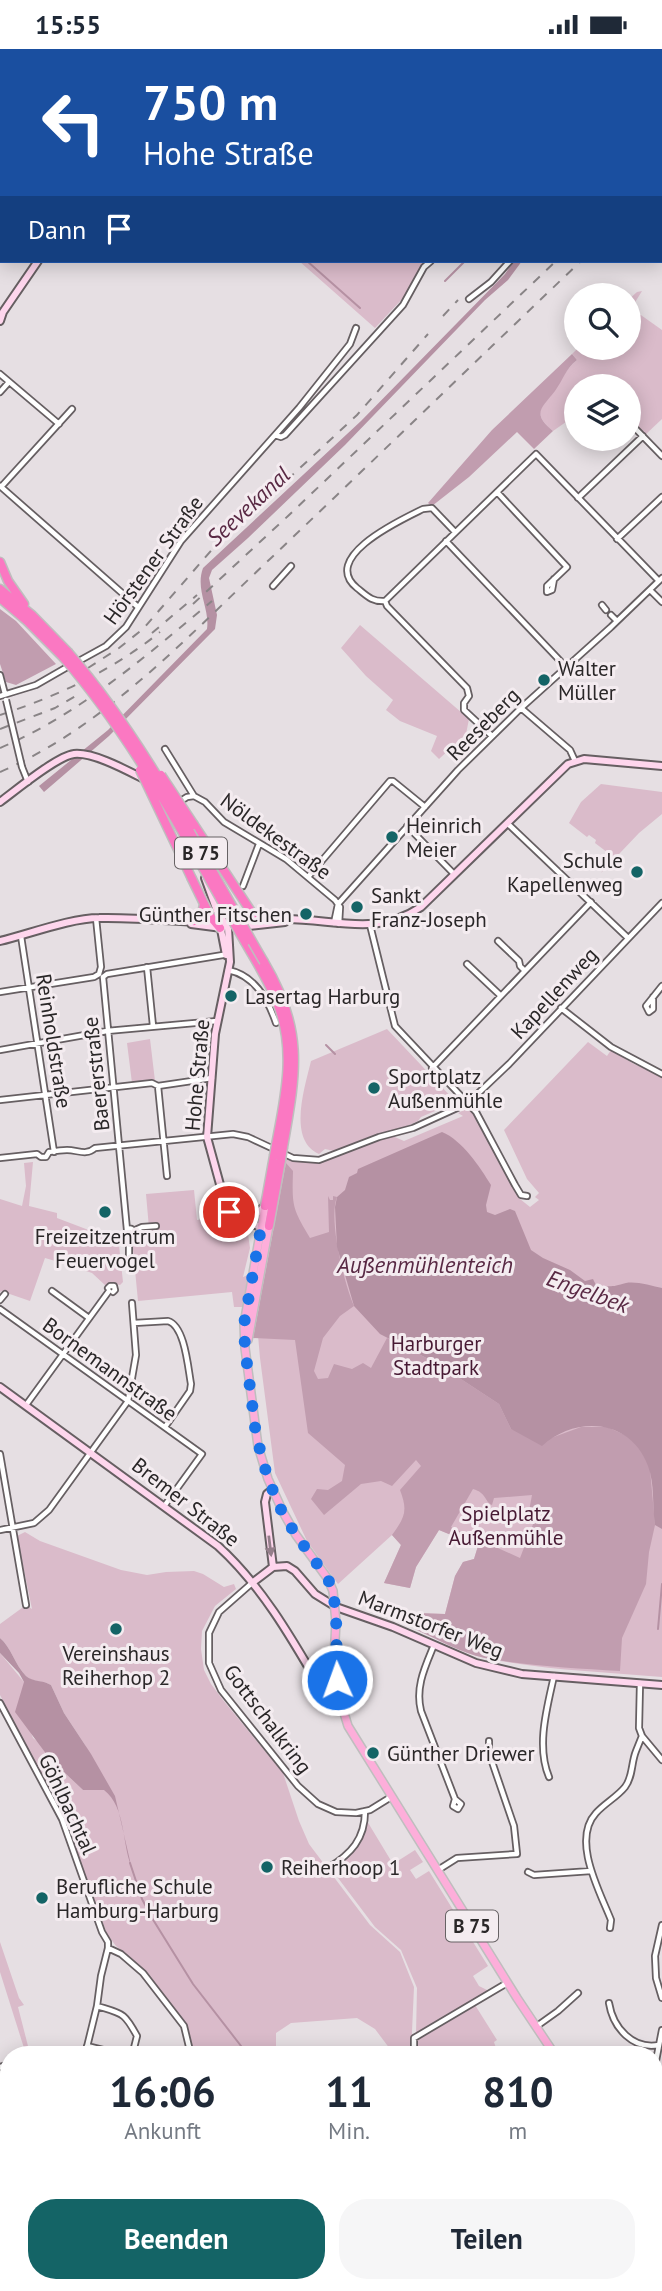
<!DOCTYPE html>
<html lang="de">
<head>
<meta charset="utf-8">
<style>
  body { margin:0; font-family:"PT Sans",sans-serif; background:#f6f6f7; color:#1f2937; height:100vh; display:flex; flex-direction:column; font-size:26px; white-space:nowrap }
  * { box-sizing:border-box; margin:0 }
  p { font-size:23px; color:#747a83 }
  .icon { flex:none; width:38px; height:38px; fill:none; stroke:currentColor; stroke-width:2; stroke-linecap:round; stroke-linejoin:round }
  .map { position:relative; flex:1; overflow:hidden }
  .side { position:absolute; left:0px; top:1997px; width:663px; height:247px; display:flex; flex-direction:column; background:#fff; border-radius:28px 28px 0 0; box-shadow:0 4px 18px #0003 }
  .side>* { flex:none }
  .banner { position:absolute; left:0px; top:0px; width:663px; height:214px; box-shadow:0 4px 18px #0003; background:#1a4fa0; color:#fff; overflow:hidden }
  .controls { position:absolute; left:564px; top:234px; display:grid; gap:14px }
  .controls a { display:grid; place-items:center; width:77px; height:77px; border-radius:50%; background:#fff; box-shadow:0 4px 18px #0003; font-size:35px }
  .pin { position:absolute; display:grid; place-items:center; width:60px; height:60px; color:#fff; margin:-30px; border:4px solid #fff; border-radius:50%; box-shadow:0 2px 7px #0007 }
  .me { position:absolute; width:77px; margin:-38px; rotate:358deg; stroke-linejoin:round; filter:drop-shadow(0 0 5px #0008) }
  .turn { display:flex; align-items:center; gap:24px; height:147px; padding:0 28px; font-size:32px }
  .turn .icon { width:91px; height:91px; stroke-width:2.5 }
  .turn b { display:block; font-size:49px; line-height:60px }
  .then { display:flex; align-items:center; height:66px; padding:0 28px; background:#0003; gap:14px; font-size:26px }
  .eta { display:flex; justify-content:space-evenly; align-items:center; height:119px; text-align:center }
  .eta b { font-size:42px; font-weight:600; line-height:49px }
  .action { display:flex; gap:14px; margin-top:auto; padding:14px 28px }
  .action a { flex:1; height:80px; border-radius:28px; background:#146466; color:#fff; font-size:28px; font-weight:600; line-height:80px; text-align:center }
  .action a+a { background:#f6f6f7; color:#1f2937 }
  .status { display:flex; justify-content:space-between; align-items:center; height:49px; padding:0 35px; background:#fff; direction:ltr }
  .status svg { height:19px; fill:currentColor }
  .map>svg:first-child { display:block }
  .green { fill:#dabbca }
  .forest { fill:#c19daf; fill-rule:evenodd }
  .water { fill:#b591a3 }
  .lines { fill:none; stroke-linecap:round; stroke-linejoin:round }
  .stream { stroke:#b591a3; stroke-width:2 }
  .street-casing { stroke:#665f62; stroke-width:8 }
  .secondary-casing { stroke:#665f62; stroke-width:10 }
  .primary-casing { stroke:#bfbebe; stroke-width:10 }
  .highway-casing { stroke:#bfbebe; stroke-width:11 }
  .street { stroke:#fff; stroke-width:4.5 }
  .secondary { stroke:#fed6ed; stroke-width:6 }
  .primary { stroke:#fdaeda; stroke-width:7 }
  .highway { stroke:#fb78c2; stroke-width:8 }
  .rail { stroke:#898486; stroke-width:2; stroke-dasharray:9 9; stroke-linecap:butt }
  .street-bridge-casing { stroke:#665f62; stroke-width:8; stroke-linecap:butt }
  .primary-bridge-casing { stroke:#bfbebe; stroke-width:10; stroke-linecap:butt }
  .highway-bridge-casing { stroke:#bfbebe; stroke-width:11; stroke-linecap:butt }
  .street-bridge { stroke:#fff; stroke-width:4.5 }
  .primary-bridge { stroke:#fdaeda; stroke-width:7 }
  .highway-bridge { stroke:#fb78c2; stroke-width:8 }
  .oneway { fill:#947e8a }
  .route { stroke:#1a73e8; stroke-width:12; stroke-dasharray:0 21.6 }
  .poi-dot { fill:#146466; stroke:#f4ecf0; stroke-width:2.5 }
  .labels { text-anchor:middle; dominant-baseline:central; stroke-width:6; stroke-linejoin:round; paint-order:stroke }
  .shield { fill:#f4ecf0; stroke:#676264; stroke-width:2 }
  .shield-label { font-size:19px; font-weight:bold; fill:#2a2728 }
  .street-label { font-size:21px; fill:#2a2728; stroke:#f4ecf0 }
  .poi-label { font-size:21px; fill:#2a2728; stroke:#f4ecf0; text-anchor:start }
  .park-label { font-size:21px; fill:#471933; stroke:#f4ecf0 }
  .water-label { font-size:23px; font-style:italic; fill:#592944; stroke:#f4ecf0 }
</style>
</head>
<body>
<div class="status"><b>15:55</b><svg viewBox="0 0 49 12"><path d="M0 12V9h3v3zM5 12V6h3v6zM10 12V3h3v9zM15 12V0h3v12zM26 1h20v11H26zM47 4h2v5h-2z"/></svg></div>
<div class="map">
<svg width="662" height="2242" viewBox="0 0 662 2242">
  <rect width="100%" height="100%" fill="#e6dfe3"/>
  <path class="green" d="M290,0H633L632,2H288Z
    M299,212H427L418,222L404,248L375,279Z
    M642,242L634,255L638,264L662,281V370L645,386L643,385L628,370V338H576V366L553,382C528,361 545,357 556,339C563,328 567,319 577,311L572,305L578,299H628V251L637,243Z
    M360,576L469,670L466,685L439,710L431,702L437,687L400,672L386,661L393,651L366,627L341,599Z
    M601,735L662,743V765L639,784L601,824L612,807L595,794L596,791L589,786L587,788L569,774L581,753Z
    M387,980L456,1053L421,1068L418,1072L407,1077L371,1087L334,1102L325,1100L319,1105C287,1091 305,1038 311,1012Z
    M150,990L155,1032L132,1034L127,994Z
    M588,993L607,1007L611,1001L634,1015L662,1027V1628C603,1623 542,1621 485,1609C461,1604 437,1590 415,1580L416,1564L445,1565L455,1527L463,1513L474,1510L478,1497L439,1481L416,1518L410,1539L384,1534L401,1496L392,1486L338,1535L307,1492L275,1424L260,1309L258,1286L261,1246L287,1106L314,1112L390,1086L404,1092L463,1067L458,1064L470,1058L473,1061L520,1150L530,1158L539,1151L535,1148L539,1144L527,1130L504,1081Z
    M33,1113L29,1157L57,1164V1169L107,1188L118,1187L123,1233L120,1236L111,1234L106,1237L92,1224L77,1219L72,1214L69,1216L45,1209L30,1252L1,1242L0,1244V1150L22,1157L26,1137L24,1114Z
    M194,1141L197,1171L227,1168L229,1172L225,1180L234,1177L240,1183L248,1185L250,1199L243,1228L248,1226L243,1258H234L232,1243L138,1252L132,1190C136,1182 141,1180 149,1179L146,1145Z
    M25,1483L40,1492L121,1521L147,1526L166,1523L194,1522L203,1525L224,1538L234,1535L236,1540L215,1557L202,1582L201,1600L204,1621L211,1635L223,1651L283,1724L299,1772L309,1795L370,1876L400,1903L414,1938L411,2005H392L390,2000L375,1980L357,1969L291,1974L276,1984V2005H194L186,1975L147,1923L116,1897L107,1885L66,1773L0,1646V1604L24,1633L30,1681L33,1689L42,1696L50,1710L83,1741H105L85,1696L64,1664L51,1636C43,1631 33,1634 26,1627C15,1616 11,1598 0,1589V1575L26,1556L32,1560L17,1487Z
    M367,1772L393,1815L415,1801L423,1813L410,1821L416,1830L429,1822L488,1917L473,1927L479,1937L489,1942L416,1985L417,1939L401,1901L375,1878L332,1821L355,1800Z
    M0,1893L19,1949L24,1956L18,1958L28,1997L24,1999L0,1923Z
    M475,1956L497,1991L494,1993L498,2005H416V1992Z
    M655,2165L662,2168V2242H478L486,2235H654Z"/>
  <path class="forest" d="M572,305L577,311C566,319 563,331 555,342C542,359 531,364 553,382L534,400L517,383L469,428L432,457L428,454L492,381Z
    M0,560L16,572L56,615L16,636L6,633L0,615Z
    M286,1114L293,1122C292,1157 292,1159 310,1189L329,1183L328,1147L330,1151H333V1147L337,1148C328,1170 344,1234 354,1257L340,1267L323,1289L314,1322L318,1330L328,1329L334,1315L352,1320L363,1314L371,1319L387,1289L438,1315L499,1355L511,1380L551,1389L581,1378H607L625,1386L641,1399L650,1420L655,1476L649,1503L646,1535L622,1589L620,1622C575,1619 529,1617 485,1609C461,1604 437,1590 415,1580L416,1564L445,1565L455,1527L463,1513L474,1510L478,1497L439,1481L416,1518L410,1539L384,1534L401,1496L392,1486C405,1468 408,1462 400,1441L421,1417L416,1411L392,1437L381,1432L361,1435L324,1466L311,1450L317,1440L328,1441L342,1432L345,1416L308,1384L295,1291L253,1289ZM473,1440C487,1444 484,1452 492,1456L494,1449L532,1446L529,1462L537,1465L520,1509L451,1478Z"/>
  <path class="water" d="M514,212H522L508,231L485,251L345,396L248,489L212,521L209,529L217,566L215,580L109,687L44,743L39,737L108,681L207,580C210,559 195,541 203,519L361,372L505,225Z
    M442,1083C462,1091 480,1118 491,1136L486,1156L487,1163L495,1166L510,1160L515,1162L531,1201L543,1209L570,1221L585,1232L593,1230L596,1236C611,1238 612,1238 626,1234C636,1232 652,1237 662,1239V1480L655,1476C652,1457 655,1435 648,1417C631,1370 576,1366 542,1397L511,1380L499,1355L438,1315L380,1285L354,1257L337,1198L335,1158L337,1148L345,1141L349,1128L357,1124L358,1120Z
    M0,1589C11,1598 15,1616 26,1627C33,1633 43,1631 51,1636L64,1664L91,1705L115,1747L131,1816C122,1795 126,1758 104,1741H83L50,1710L15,1663L24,1633L19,1624L0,1604Z"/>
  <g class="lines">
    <path class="stream" d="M342,0L344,2
      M512,0L514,2
      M584,0L586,2
      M613,0L615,2
      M182,2L183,0
      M656,2L658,0
      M0,115L2,116
      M307,212L360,259
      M445,232L465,212
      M326,996L335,1005
      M658,1580L662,1535
      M130,1814L142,1850L152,1869L193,1935L248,2006"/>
    <defs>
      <path id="street" d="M308,0L310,2
        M375,0L378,2
        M469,250L491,233L510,212
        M0,325L59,375
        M0,343L9,333
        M628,372L662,407
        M275,386L281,388L285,386L403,256L424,218L431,212
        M0,437L138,558
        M1,438L72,360
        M497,443L567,518L547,537V543L552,541L554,530
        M578,449L643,387
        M455,483L432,459L423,460C403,470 319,508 357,539C367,547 372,553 385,552L536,405L659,532
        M617,490L662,448
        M446,492L566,618
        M273,537L291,517
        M650,541L662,553
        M385,552L387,557L467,639L469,647L464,654V661L492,687
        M602,556L606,561
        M611,566L617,572
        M77,613L106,597L126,578L181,492L299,359L350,295L356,279
        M0,626L5,645
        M0,647L36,636L69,617
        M521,659L570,701L575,712
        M165,700L194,747L205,753L224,773L286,810L335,851L340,858L339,875
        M22,718L28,733
        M179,753L187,748L194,747
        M507,774L628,889
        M407,777L454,825
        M308,828L390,732H393L425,758
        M243,837L259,795
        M338,855L458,721L521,659L611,578L662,529
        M96,869L101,918L99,925
        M334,874L338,855
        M370,876L395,977L476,1063L515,1136L521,1146L527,1147
        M21,887L54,1103
        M498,892L519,912L520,917L525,922
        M467,915L501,947
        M147,918L153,977
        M228,921C254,926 268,950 276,974
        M103,928L127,1181
        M103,928L107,925L229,905
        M0,943L94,928L99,925
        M653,948V960L649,963L646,957L662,937
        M561,959L611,998L662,1025
        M0,1001L107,982L217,972
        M432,1019L591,853
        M158,1037L167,1127
        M0,1051L152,1034L158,1037L212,1029
        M0,1109L37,1105L41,1108H46L49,1103C55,1102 62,1101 67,1101C78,1101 86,1107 95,1099L233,1085L248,1088L293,1109L319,1111L379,1088L413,1079L468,1054L509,1015L662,854
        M126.5 1183a3.5 3.5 0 1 1 7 0a3.5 3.5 0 1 1-7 0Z
        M133,1182L142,1178L156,1177
        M129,1209V1187
        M108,1239L110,1237H114L115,1241L113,1243
        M52,1242L89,1269
        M0,1251L5,1245
        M0,1260L202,1405L165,1456
        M134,1274L168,1272C185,1277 188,1319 191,1335L190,1342L165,1378
        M26,1356L109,1242
        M0,1405L26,1556
        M0,1481L34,1474L49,1461L128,1352L136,1306L132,1254
        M252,1534L219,1563L209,1584V1614L221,1641L298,1737L318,1755L336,1763L356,1764L370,1761L391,1748
        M434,1596C425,1618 415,1638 421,1662L455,1750L461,1755L458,1760L453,1757L455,1750
        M640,1634L639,1679L642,1687L662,1711
        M0,1654L62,1770L102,1883L108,1893V1899
        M549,1728C536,1697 547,1659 554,1627
        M328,1819C351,1805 365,1790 365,1762
        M438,1821L457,1809L517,1805L514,1777L489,1704V1692
        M528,1823L534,1826L591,1822
        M662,1876L655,1907L656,1929L662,1949
        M610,1879L611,1871C600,1843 571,1791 596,1764C605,1754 617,1748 625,1738C633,1728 631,1714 636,1702C638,1697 640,1692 642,1687
        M108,1899L121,1905L143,1924L184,1977L191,2006
        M609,1954C613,1979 633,2001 659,1996
        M97,1957C123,1965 124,1963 137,1987L133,2003L126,2006
        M537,1977L558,1962L578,1944
        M87,1997L123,2006
        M85,2006L97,1957L101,1927L108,1899
        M414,2006V1989L507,1934
        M0,2018L9,2015
        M654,2022L662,1981
        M0,2066L9,2075
        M0,2102L9,2098
        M0,2138L9,2163
        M65,2235L66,2242
        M0,2240L16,2235
        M191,2242V2235"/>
      <path id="secondary" d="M176,2L177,0
        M0,98L2,99
        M0,272L3,263L38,212
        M0,753C15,742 57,707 74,705C94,703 128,722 146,731
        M205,829L218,865L226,906
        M223,859L228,879L230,913L215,985L207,1088L227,1161L240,1171L264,1179
        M191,875L222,879
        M240,878L285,873
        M0,892C29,885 71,869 99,869C140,868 181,873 222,874C243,875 265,869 286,870C335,870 376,888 421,858L568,715L584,710L662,717
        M245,1170L256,1165L265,1157
        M0,1338L218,1497C261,1536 291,1588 320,1638L324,1641L336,1642
        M272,1441L267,1445L265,1453L273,1518
        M252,1534L273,1518L287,1517L295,1522L315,1545L336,1558L393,1578L476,1614L522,1625L662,1636
        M654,2162L662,2165
        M392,2235L396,2242
        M269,2242L277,2235"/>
      <path id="primary" d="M265,1157L244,1275L245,1299L258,1397L268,1430L283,1463L296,1486L328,1530L333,1542
        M248,1291L269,1177
        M336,1573L333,1628L348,1677L517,1949L555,2006
        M654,2139L662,2149"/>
      <path id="highway" d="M0,513L8,532L24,555
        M0,540L32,566L68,603
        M0,549L27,572L63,608
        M194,776L252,864L263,871
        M192,830L210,867L220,879
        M194,872L202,866L204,855
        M245,893C257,914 270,934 278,956C296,1002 285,1049 276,1096
        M264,913C305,982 296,1024 283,1098
        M265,1157L274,1107
        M269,1177L281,1111"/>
    </defs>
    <use href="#street" class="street-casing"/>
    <use href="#secondary" class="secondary-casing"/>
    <use href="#primary" class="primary-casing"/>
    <use href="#highway" class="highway-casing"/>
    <use href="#street" class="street"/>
    <use href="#secondary" class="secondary"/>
    <use href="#primary" class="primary"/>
    <use href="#highway" class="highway"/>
    <path class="rail" d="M662,104V103
      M443,267L458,251
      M274,443L357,366L428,285
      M193,555L288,467L556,212
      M152,584L197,546
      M88,619L119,599L143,580L282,420
      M0,666C58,647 113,621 160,583
      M0,680L55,659L81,644
      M0,699C80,665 146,607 212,552
      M0,723C106,677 187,588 270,510C374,411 477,311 581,212"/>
    <defs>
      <path id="street-bridge" d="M6,651L22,718"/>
      <path id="primary-bridge" d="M333,1542L336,1573"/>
      <path id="highway-bridge" d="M68,603C148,695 203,809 264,913
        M63,608C137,693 189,796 245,893
        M140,721L192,830
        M161,726L194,776
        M274,1107L276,1096
        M281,1111L283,1098"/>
    </defs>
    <use href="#street-bridge" class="street-bridge-casing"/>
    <use href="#primary-bridge" class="primary-bridge-casing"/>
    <use href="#highway-bridge" class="highway-bridge-casing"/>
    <use href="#street-bridge" class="street-bridge"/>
    <use href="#primary-bridge" class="primary-bridge"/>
    <use href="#highway-bridge" class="highway-bridge"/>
  </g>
  <defs><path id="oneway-solid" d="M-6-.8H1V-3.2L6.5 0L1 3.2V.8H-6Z" transform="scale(1.75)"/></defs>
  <use class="oneway" href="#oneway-solid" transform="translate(270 1497) rotate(83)"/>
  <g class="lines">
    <path class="route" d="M229,1163L243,1172L261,1179L244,1275L245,1299L256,1386L268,1430L282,1463L296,1486L328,1530L332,1540L336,1562L337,1631"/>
  </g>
  <g class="poi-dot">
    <circle cx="544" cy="631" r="7"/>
    <circle cx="392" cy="788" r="7"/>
    <circle cx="637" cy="823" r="7"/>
    <circle cx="357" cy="858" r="7"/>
    <circle cx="306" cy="865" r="7"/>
    <circle cx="231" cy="947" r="7"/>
    <circle cx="374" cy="1039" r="7"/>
    <circle cx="105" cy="1163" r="7"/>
    <circle cx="116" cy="1580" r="7"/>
    <circle cx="373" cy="1704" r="7"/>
    <circle cx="267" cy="1818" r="7"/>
    <circle cx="42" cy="1849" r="7"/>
  </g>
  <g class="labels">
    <g class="shield">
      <rect x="175" y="788.5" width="52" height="31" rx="5"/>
      <rect x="446" y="1861.5" width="52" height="31" rx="5"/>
    </g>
    <g class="shield-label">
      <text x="201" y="804">B 75</text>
      <text x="472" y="1877">B 75</text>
    </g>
    <g class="street-label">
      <text transform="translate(153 511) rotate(-54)">Hörstener Straße</text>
      <text transform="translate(483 675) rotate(-45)">Reeseberg</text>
      <text transform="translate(276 787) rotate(36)">Nöldekestraße</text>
      <text transform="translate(554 944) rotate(-47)">Kapellenweg</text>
      <text transform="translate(54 992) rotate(81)">Reinholdstraße</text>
      <text transform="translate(96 1025) rotate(-96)">Baererstraße</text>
      <text transform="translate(197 1026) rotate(-85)">Hohe Straße</text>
      <text transform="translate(110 1320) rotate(36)">Bornemannstraße</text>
      <text transform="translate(186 1453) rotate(38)">Bremer Straße</text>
      <text transform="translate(431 1575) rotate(21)">Marmstorfer Weg</text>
      <text transform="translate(268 1670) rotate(53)">Gottschalkring</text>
      <text transform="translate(68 1755) rotate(65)">Göhlbachtal</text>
    </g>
    <g class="poi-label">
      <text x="558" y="619">Walter<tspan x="558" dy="24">Müller</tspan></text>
      <text x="406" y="776">Heinrich<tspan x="406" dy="24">Meier</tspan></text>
      <text x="623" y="811" text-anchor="end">Schule<tspan x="623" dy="24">Kapellenweg</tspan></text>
      <text x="371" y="846">Sankt<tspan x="371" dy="24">Franz-Joseph</tspan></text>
      <text x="292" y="865" text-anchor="end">Günther Fitschen</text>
      <text x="245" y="947">Lasertag Harburg</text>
      <text x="388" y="1027">Sportplatz<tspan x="388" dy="24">Außenmühle</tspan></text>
      <text x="105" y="1187" text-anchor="middle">Freizeitzentrum<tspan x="105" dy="24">Feuervogel</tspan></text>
      <text x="116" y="1604" text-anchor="middle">Vereinshaus<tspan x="116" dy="24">Reiherhop 2</tspan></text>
      <text x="387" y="1704">Günther Driewer</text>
      <text x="281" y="1818">Reiherhoop 1</text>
      <text x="56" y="1837">Berufliche Schule<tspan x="56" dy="24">Hamburg-Harburg</tspan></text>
    </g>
    <g class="park-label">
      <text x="436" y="1294">Harburger<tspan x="436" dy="24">Stadtpark</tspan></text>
      <text x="506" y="1464">Spielplatz<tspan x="506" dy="24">Außenmühle</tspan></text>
    </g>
    <g class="water-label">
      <text transform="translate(248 457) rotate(-43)">Seevekanal</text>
      <text x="425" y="1215">Außenmühlenteich</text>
      <text transform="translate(588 1242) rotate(20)">Engelbek</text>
    </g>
  </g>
</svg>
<div class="controls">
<a><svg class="icon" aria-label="search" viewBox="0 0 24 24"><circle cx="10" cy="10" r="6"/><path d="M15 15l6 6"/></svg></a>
<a><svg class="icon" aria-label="layers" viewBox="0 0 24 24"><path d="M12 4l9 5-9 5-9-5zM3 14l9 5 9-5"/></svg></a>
</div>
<div class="pin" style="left:229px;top:1163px;background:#d93025"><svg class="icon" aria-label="arrive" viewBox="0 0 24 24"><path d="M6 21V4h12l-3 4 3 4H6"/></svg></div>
<svg class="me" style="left:337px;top:1631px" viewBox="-20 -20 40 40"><circle r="17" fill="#1a73e8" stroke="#fff" stroke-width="3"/><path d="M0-11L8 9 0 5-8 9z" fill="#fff"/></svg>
<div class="banner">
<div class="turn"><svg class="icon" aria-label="left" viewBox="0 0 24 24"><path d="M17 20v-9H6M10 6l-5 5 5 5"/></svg><div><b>750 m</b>Hohe Straße</div></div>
<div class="then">Dann<svg class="icon" aria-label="arrive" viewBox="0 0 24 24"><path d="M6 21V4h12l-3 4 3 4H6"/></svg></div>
</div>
<section class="side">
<div class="eta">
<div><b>16:06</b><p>Ankunft</p></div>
<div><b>11</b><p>Min.</p></div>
<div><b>810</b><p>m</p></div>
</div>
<div class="action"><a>Beenden</a><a>Teilen</a></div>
</section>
</div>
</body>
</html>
